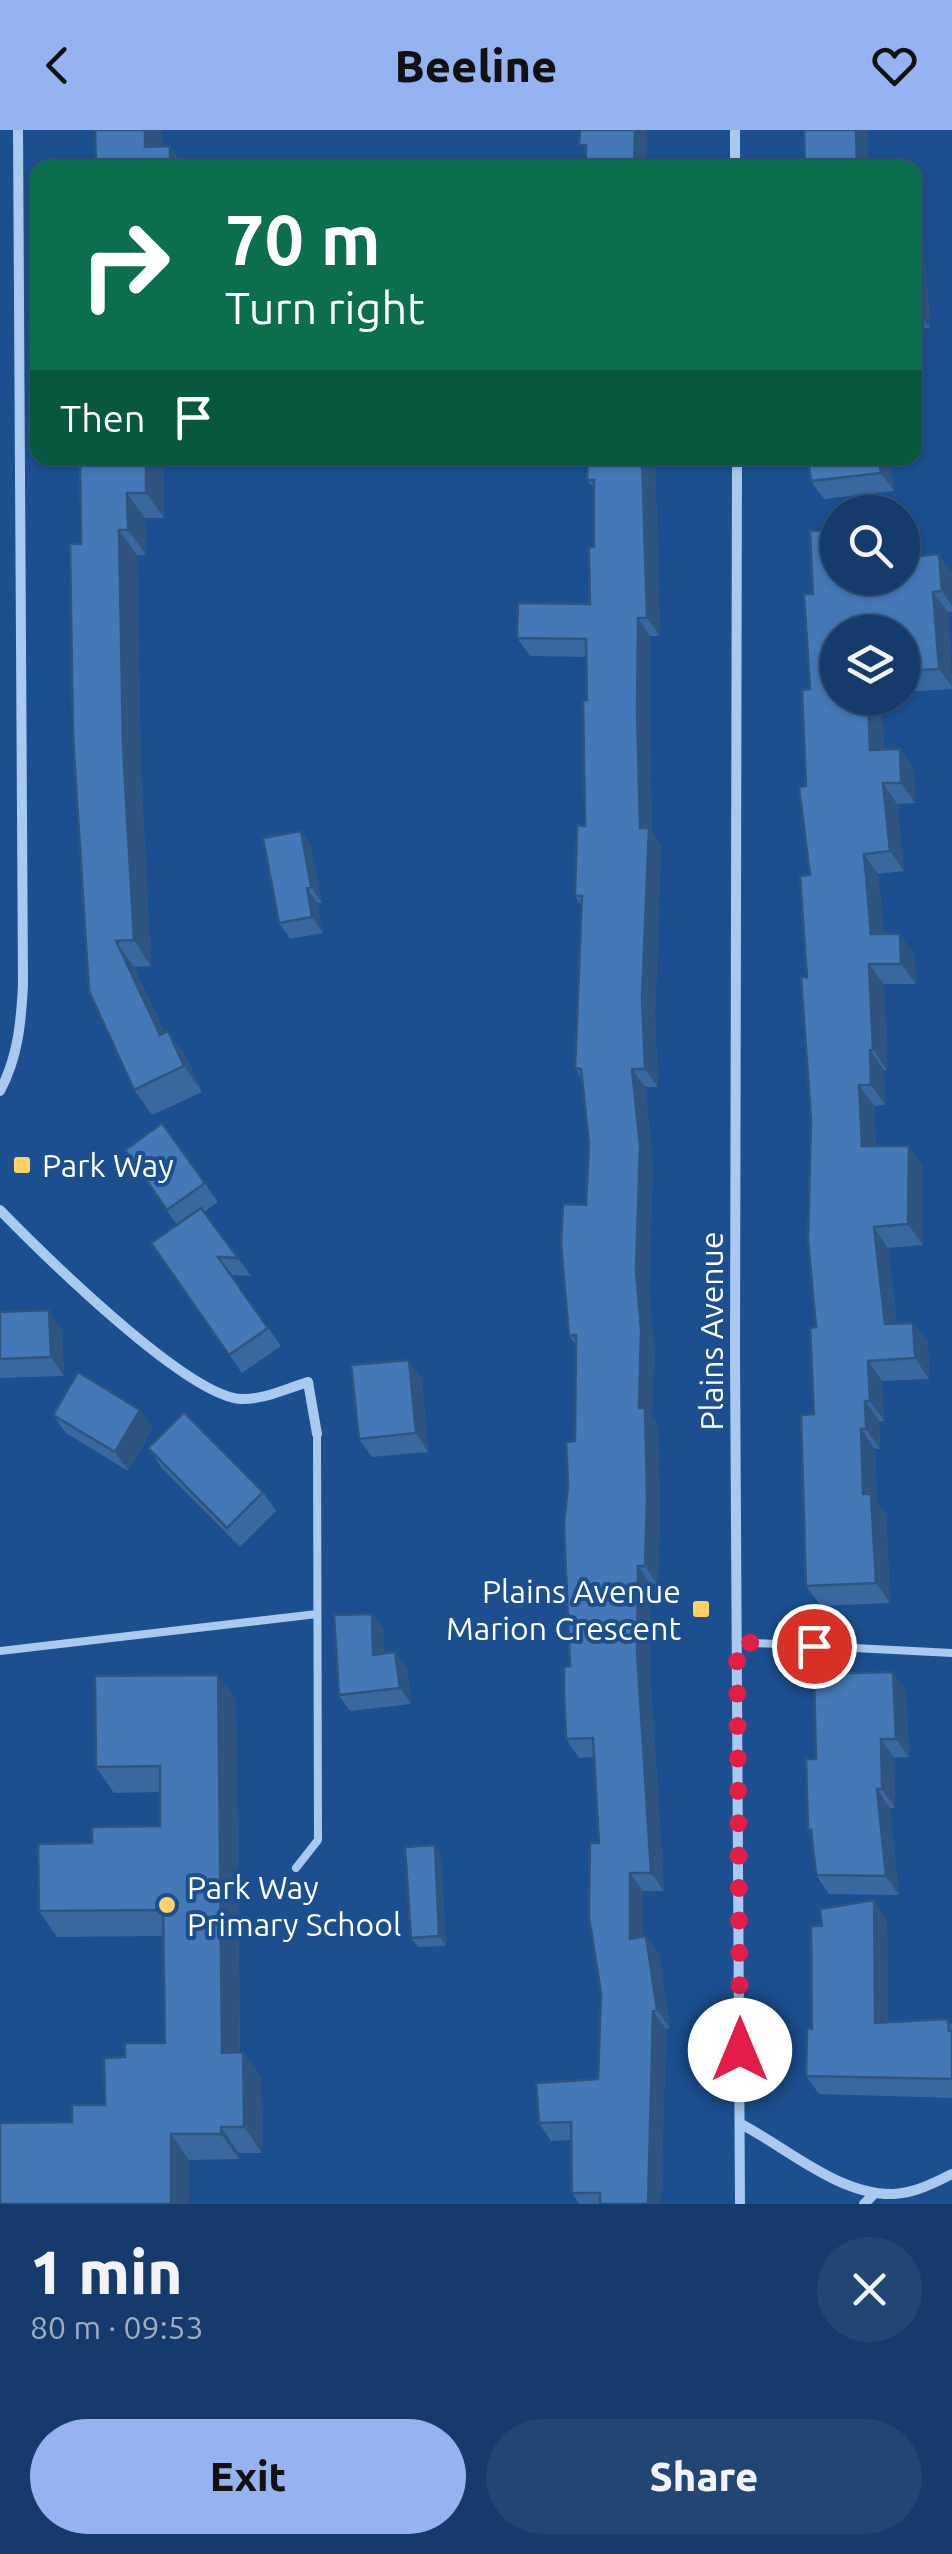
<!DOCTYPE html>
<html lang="en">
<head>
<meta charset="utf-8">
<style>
  body { margin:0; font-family:Ubuntu,sans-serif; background:#214673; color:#f1f3f6; height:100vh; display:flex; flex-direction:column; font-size:38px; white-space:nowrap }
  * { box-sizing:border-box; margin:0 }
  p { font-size:32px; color:#9dadc1 }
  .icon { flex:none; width:55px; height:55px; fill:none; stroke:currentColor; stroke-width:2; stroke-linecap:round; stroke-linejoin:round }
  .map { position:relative; height:2074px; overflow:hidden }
  .drawer { display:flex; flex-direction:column; background:#143b6b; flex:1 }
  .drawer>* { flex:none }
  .banner { position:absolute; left:30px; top:30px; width:892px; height:305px; border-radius:20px; box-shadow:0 2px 8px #0004,0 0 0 2px #33557e; background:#0b6e4f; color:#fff; overflow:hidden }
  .controls { position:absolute; left:820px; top:365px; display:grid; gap:20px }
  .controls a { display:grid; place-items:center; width:100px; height:100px; border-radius:50%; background:#143b6b; box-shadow:0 2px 8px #0004,0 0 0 2px #33557e; font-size:50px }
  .pin { position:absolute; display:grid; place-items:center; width:85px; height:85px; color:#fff; margin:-42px; border:5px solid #fff; border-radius:50%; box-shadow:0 2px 10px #0007 }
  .me { position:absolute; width:110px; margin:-55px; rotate:0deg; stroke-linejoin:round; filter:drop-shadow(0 0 8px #0008) }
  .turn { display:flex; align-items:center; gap:35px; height:210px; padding:0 30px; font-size:45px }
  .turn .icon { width:130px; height:130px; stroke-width:2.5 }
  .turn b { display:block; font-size:70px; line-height:85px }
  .then { display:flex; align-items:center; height:95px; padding:0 30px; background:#0003; gap:20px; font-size:38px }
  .round { display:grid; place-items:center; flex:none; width:105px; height:105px; border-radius:52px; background:#214673 }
  .head { display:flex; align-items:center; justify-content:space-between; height:170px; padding:0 30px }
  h1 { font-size:60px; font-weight:800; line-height:75px }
  .primary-button { display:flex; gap:20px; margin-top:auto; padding:20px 30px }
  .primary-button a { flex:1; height:115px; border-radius:60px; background:#95b2f1; color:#111; font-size:40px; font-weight:800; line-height:115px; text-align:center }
  .primary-button a+a { background:#214673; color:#f1f3f6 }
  header { display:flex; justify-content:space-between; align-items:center; height:130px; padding:0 30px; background:#95b2f1; color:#111; font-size:45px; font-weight:800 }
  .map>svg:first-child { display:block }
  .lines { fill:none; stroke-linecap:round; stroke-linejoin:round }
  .lane { stroke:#a9c9ee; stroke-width:8 }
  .street { stroke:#a9c9ee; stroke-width:10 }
  .wall { fill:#3a679d }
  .shaded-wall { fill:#305480 }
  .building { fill:#4478b7; stroke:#305480; stroke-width:2.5 }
  .route { stroke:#e11d48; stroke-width:18; stroke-dasharray:0 32.4 }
  .poi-dot { fill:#ffd166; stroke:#1b4f8f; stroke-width:4 }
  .labels { text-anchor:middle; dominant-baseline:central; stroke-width:8; stroke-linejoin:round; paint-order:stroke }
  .poi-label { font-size:32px; fill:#fff; stroke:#1b4f8f; text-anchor:start }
  .street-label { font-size:32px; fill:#fff; stroke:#1b4f8f }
</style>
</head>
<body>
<header><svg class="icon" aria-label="back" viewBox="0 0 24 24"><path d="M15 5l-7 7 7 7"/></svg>Beeline<svg class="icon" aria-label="heart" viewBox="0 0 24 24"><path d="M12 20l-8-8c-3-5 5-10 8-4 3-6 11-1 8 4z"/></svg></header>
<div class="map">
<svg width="952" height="2074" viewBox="0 0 952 2074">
  <rect width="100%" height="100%" fill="#1b4f8f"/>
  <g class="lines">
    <path class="lane" d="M737,1512L952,1523
      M0,1521L317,1484
      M296,1738L318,1710L317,1304"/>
    <path class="street" d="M735,0V38
      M737,328L735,1225L740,2074
      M0,961C18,927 21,893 23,855L18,0
      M0,1080C42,1123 186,1266 241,1269C263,1270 288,1258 308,1252L317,1304
      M741,1994C787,2018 840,2066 894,2064C915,2063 934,2053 952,2044
      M864,2074L875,2063"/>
  </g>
  <path class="wall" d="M915,52L920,59L930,198L915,199Z
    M915,248L924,260L923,293H915Z
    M80,328H164V388H145L146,425H137L141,643L151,836L134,837L165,903L186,927L202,962L152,985L134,960L89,861Z
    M588,328H655L660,506H650V599L652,703L661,716L655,886L658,957H645L653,1034L649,1158L654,1218L652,1288L658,1296L660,1385L658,1455L650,1454V1539L664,1761H643V1807L646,1806L659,1824L670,1898L666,1899L661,2074H579L572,2063L571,2010L551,2011L539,1993L598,1949L601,1863L599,1713L594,1627L579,1628L566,1609L570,1536L575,1311L576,1215L569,1206L586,1075L589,1014L582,949L575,938L581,775L575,766L585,696L587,570L586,527L530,526L517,508L590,474L594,417V359L587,350Z
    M890,328L894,361L824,369L811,351Z
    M939,424L952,443V482H948L952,559L902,562V502H838L882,568L884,620L914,640L915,673L897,674L904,741L878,744L884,804L914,824L916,854H884L887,940H884L885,975L874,976L876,1016H909L923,1037V1115L888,1118L897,1194L913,1193L928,1213L929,1249L882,1251L884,1291H879L880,1319H875L877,1371L886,1384L890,1473L821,1476L806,1456L814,1284L816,1197L807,847L810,745L806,656L813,464L838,448Z
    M301,701L311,717L322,773H317L323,803L290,809L279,793Z
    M162,993L218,1072L204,1082L251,1146L231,1145L281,1216L242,1243L151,1113L177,1095L125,1020Z
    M0,1182L62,1199L64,1246L0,1248Z
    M422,1248L428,1322L372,1327L359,1309Z
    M53,1285L153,1298L128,1341L66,1303Z
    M148,1318L263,1362L276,1381L240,1417L161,1337Z
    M372,1484L384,1500V1523L395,1522L407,1538L411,1574L350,1581L339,1565Z
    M906,1560L909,1627L894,1628L895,1678H890L899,1765L829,1764L816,1745L812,1707L808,1701L816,1629Z
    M236,1570L240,1922L261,1948L262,2023H239V2029L189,2030L72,1992L105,1975L125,1927L165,1913L164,1806L57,1807L39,1781L92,1713L160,1696V1662L114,1663L96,1637Z
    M435,1715L441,1724L446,1816L418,1817L411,1808Z
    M887,1789L888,1892L952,1894V1968L819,1964L806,1946L822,1796Z"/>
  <path class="shaded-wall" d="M145,0H162L163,38L145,17Z
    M635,0H647V38H637L634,33Z
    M856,0H868L869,38H857Z
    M170,16L185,38H170Z
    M915,52L920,59L930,198L917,180L915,151Z
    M915,248L924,260L923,293L915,282Z
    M146,328H164V388L146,363Z
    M642,328H655L660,506L647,488Z
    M879,328H890L894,361L881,343Z
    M127,363L145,388L146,425L128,400Z
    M119,400L137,425L141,643L151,836L134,810L123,617Z
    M939,424L952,443V476L942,461Z
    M933,462L948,482L952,557L939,539Z
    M638,488L650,506V599L652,703L661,716L655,886L658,957L645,939L637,581Z
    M868,568H882L885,641L870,620Z
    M900,619L914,640L915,673L901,653Z
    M883,653L897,674L904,741L890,721Z
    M301,701L311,717L322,773L311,757Z
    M864,724L878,744L886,824L871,804Z
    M307,758L317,773L323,803L312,787Z
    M900,804L914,824L916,854L901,834Z
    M116,811L134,837L178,931L160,905Z
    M869,834L884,854L887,940L873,919Z
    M168,901L186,927L202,962L184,936Z
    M870,920L884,940L885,975L871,955Z
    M632,939L645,957L653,1034L649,1158L654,1218L652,1288L658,1296L660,1385L658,1455L645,1436L639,1278Z
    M859,955L874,976L877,1036L862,1016Z
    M909,1016L923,1037V1115L908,1094Z
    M874,1097L888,1118L899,1215L885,1194Z
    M49,1180L62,1199L64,1246L51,1227Z
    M913,1193L928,1213L929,1249L915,1228Z
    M409,1230L422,1248L428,1322L416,1303Z
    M868,1231L882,1251L884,1291L870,1271Z
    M865,1271L879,1291L880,1319L866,1299Z
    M140,1280L153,1298L128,1341L115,1322Z
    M861,1299L875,1319L877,1371L886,1384L890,1473L876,1453L863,1364Z
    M638,1436L650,1454V1539L664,1761L651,1743L637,1521Z
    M372,1484L384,1500L385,1541L373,1525Z
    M395,1522L407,1538L411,1574L400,1558Z
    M893,1542L906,1560L909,1627L896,1609Z
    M218,1545L236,1570L240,1948L222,1923Z
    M881,1609L894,1628L895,1678L882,1659Z
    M877,1659L890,1678L899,1765L886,1746Z
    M435,1715L441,1724L446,1816L439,1806Z
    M630,1743L643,1761V1827L630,1809Z
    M874,1770L887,1789L888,1912L875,1893Z
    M646,1806L659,1824L670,1898L657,1880Z
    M653,1881L666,1899L661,2074H648Z
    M243,1922L261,1948L262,2023L244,1997Z
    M221,1997L239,2023V2029L221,2004Z
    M171,2004L189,2030V2074H171Z"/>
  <path class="building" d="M95,0H145V17L170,16V38H96Z
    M580,0H635L634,33H640V38H586V15H579Z
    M804,0H856L857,38H805Z
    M80,328H146V363H127L128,400H119L123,617L134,810L116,811L160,905L168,901L184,936L134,960L89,861L73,606L70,414H81Z
    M588,328H642L647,488H638L637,581L640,698H649L642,868L645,939H632L640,1016L636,1140L641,1199L639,1278H645L647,1367L645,1436H638L637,1521L651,1743H630V1809L646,1806L657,1880L653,1881L648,2074H600V2063H572L571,1992L539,1993L536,1953L598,1949L601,1863L589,1787L590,1713H599L593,1608L566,1609L564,1562V1537L570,1536L564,1395L568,1354L566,1312L575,1311L576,1205L569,1206L561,1114L563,1074L586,1075L589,1014L581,939L575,938L582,766H575L577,695L585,696L583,570H587L586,509L517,508L518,473L590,474L589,417H594V350H587Z
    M808,328H879L881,343L811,351Z
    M838,400V448H902V428L939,424L942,461L933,462L939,539L902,541V502H838V568H868L870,620L900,619L901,653H883L890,721L864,724L871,804H900L901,834H869L873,919L870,920L871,955H859L862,1016H909L908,1094L874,1097L885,1194L913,1193L915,1228L868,1231L870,1271H865L866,1299H861L863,1364H871L876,1453L806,1456L801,1285L814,1284L810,1198L816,1197L808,1110L811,989L801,847H807L800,746L810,745L799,657L806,656L802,560L810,559L804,464H813L810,401Z
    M301,701L311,757L307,758L312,787L279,793L263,708Z
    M162,993L205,1053L167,1080L125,1020Z
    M201,1078L238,1128L218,1127L268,1198L229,1225L151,1113Z
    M49,1180L51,1227L0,1229V1182Z
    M409,1230L416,1303L359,1309L351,1235Z
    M78,1242L140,1280L115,1322L53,1285Z
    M184,1282L263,1362L227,1398L148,1318Z
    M372,1484L373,1525L395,1522L400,1558L339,1565L334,1485Z
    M893,1542L896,1609H881L882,1659H877L886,1746L816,1745L811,1700L808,1701L806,1629H816L814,1544Z
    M218,1545L222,1923L243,1922L244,1997H221V2004H171V2074H0V1993L72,1992V1975H105L104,1928L125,1927V1913H165L163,1780L39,1781L38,1714L92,1713V1697L160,1696V1636L96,1637L95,1546Z
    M435,1715L439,1806L411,1808L405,1717Z
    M874,1770L875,1893L948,1889L949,1901H952V1949L806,1946L807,1899H812L811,1796H822L820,1779Z"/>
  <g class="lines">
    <path class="route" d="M740,1920L737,1512L814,1516"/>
  </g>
  <g class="poi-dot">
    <rect x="12" y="1025" width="20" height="20" rx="5"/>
    <rect x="691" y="1469" width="20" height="20" rx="5"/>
    <circle cx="167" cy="1775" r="10"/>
  </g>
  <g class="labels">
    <g class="poi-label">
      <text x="42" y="1035">Park Way</text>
      <text x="681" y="1461" text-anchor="end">Plains Avenue<tspan x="681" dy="37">Marion Crescent</tspan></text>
      <text x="187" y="1757">Park Way<tspan x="187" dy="37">Primary School</tspan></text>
    </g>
    <g class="street-label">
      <text transform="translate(711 1201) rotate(-90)">Plains Avenue</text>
    </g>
  </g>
</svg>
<div class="controls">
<a><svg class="icon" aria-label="search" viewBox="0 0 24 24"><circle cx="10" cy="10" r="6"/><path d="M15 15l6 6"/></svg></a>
<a><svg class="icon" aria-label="layers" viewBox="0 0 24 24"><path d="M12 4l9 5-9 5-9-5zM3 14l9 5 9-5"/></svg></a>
</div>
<div class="pin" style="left:814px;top:1516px;background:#d93025"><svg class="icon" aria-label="arrive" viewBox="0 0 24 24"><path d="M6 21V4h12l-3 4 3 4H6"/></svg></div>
<svg class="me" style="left:740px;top:1920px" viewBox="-20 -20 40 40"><circle r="19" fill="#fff"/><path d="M0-13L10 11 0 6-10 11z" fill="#e11d48"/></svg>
<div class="banner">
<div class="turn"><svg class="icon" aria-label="right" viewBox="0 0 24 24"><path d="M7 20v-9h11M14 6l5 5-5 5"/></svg><div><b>70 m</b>Turn right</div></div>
<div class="then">Then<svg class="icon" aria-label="arrive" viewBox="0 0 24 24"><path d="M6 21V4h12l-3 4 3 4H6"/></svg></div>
</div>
</div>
<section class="drawer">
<div class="head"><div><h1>1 min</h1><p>80 m · 09:53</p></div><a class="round"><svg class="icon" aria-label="close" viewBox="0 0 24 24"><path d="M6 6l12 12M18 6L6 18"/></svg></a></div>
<div class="primary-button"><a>Exit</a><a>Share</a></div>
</section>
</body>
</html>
